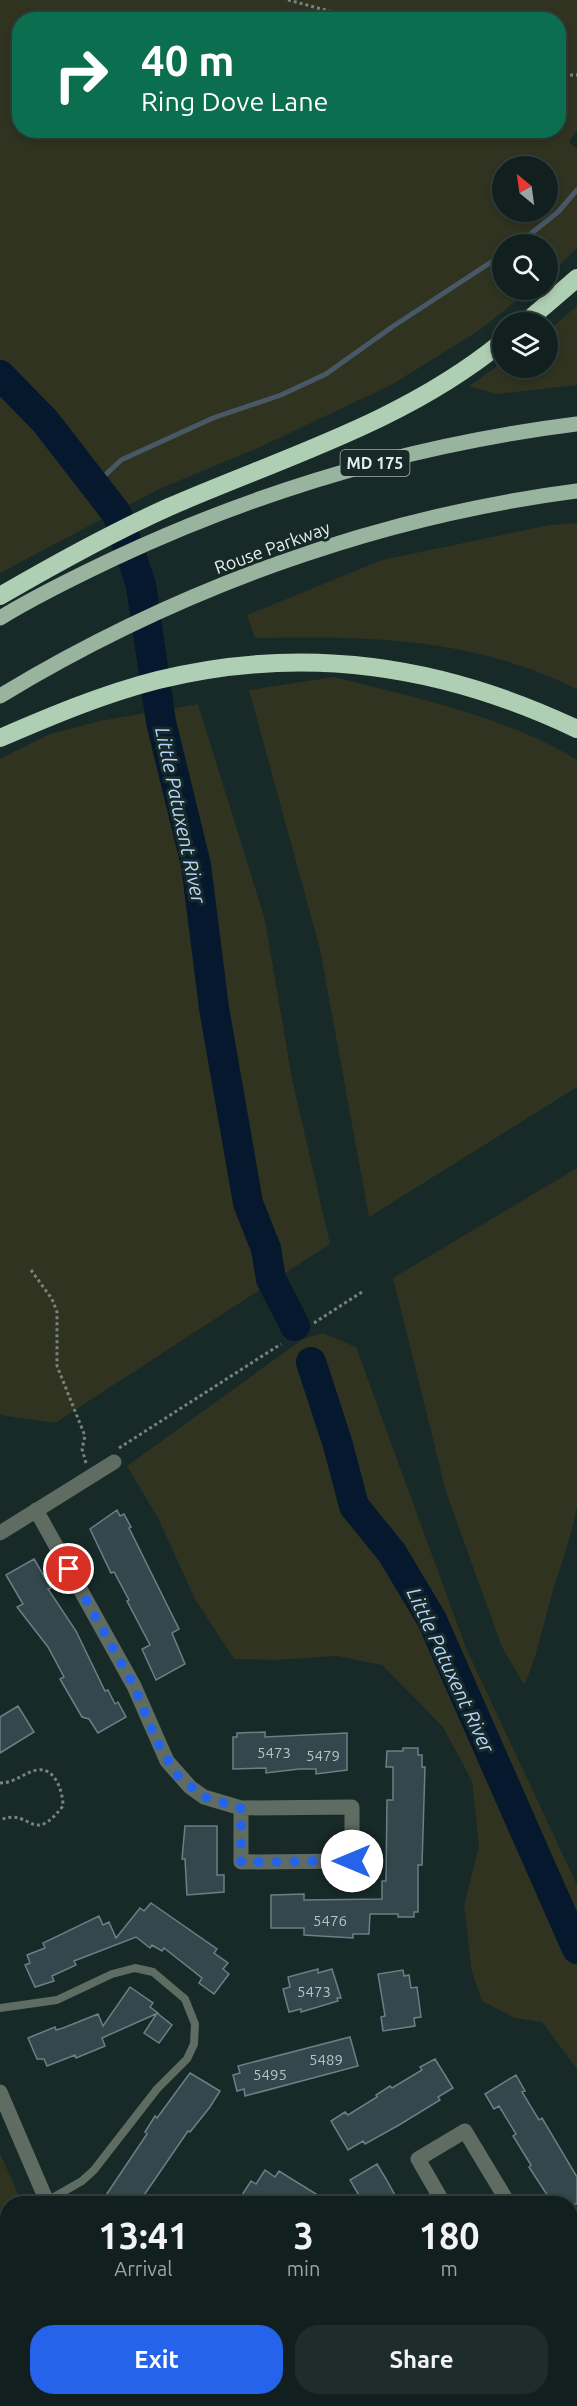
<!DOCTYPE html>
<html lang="en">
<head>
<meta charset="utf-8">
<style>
  body { margin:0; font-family:Ubuntu,sans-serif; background:#1e2d2b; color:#f1f3f6; height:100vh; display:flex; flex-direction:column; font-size:22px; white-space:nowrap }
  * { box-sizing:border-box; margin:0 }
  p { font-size:20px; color:#9ca3a4 }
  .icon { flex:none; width:33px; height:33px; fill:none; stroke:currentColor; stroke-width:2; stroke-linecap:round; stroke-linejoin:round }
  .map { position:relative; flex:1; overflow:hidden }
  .sheet { position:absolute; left:0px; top:2196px; width:578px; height:210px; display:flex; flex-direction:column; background:#11201e; border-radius:24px 24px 0 0; box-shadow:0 3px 9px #0003,0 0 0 2px #303e3c }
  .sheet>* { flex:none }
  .top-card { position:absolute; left:12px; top:12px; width:554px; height:126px; border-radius:24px; box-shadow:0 3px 9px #0003,0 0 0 2px #303e3c; background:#0b6e4f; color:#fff; overflow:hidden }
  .needle { width:39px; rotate:331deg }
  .fabs { position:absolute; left:492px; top:156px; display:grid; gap:12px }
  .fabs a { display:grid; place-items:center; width:66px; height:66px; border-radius:50%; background:#11201e; box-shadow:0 3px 9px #0003,0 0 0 2px #303e3c; font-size:30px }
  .pin { position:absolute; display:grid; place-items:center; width:51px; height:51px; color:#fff; margin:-26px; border:3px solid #fff; border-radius:50%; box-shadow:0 2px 6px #0007 }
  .me { position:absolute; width:66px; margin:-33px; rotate:270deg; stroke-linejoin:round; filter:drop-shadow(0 0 4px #0008) }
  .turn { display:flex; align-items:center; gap:21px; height:126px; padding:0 30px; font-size:27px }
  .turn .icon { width:78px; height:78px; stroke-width:2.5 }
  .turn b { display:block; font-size:42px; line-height:51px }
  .eta { display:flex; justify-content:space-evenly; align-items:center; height:102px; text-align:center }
  .eta b { font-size:36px; font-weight:700; line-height:42px }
  .primary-button { display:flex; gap:12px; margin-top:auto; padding:12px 30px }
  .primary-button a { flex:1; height:69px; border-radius:24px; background:#2563eb; color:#fff; font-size:24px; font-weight:700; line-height:69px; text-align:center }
  .primary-button a+a { background:#1e2d2b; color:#f1f3f6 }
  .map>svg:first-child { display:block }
  .green { fill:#303320; fill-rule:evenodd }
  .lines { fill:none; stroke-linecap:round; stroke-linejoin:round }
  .stream { stroke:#485867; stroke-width:5 }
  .river { stroke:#06182e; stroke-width:30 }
  .building { fill:#34474d; stroke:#6b7f86; stroke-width:1.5 }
  .path { stroke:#758482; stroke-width:3; stroke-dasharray:3 3; stroke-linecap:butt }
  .service { stroke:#5f6c62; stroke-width:8 }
  .minor { stroke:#5f6c62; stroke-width:15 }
  .primary { stroke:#98b39e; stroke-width:15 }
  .motorway { stroke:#afcfb5; stroke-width:18 }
  .route { stroke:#2563eb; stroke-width:10; stroke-dasharray:0 18 }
  .labels { text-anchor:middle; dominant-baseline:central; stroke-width:6; stroke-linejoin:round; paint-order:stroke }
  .number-label { font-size:15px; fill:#b6c4c4 }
  .shield { fill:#172a28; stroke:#a5b3b1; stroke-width:1.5 }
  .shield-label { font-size:16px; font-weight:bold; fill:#e2eeec }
  .street-label { font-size:18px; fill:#e2eeec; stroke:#172a28 }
  .water-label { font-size:20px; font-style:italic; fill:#b7d6fd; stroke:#172a28 }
</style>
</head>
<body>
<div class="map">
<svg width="577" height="2406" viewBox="0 0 577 2406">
  <rect width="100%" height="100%" fill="#172a28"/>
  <path class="green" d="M0,0H577V130L569,142L577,149V248L548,276V244H502V290H530L477,332L391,385L258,448L159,489L0,573ZM20,20H558V130H20ZM502,166H548V212H502Z
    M577,306V385L496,394L469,386L502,363V368H548V331Z
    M577,523V689C471,637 370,636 255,638L247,615L382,560L550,525Z
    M334,677C412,697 509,717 577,760V1087L369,1217L320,949L249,690Z
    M198,704L265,920L292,1079L330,1244L55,1423L0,1415V759L50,734L100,721Z
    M577,1168V1506C571,1540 558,1571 549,1605C541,1633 537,1657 524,1685L502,1647L446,1492L393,1278Z
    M323,1333L356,1347L466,1648L577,1885V2069L542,2022L515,2018L482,2001L472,1972L464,1905L479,1846L472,1781L443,1727L382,1665L337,1656L275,1660L234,1659L195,1599L158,1518L127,1466L303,1339Z
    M0,2153L22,2203L8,2204L7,2271L0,2276Z
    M577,2313V2406H502L506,2399L570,2398V2317Z"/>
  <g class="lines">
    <path class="stream" d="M518,244L558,212L577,190
      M96,484L121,460L213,418L281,395L326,374L392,327L502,255"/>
    <path class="river" d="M0,375L45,421L117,514L141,585L161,722L196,865L214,1008L248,1203L266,1249L271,1279L295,1326
      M311,1362L338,1445L354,1506L392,1553L432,1620L577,1949"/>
  </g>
  <path class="building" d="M117,1510L120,1516L124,1514L131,1527L129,1528L179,1629L172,1633L185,1664L156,1680L142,1649L150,1645L127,1601L129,1600L114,1572L111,1573L90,1529Z
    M34,1559L51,1588L48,1589L76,1631L105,1691L108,1690L115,1704L118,1702L126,1717L98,1733L89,1719L82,1717L60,1679L64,1677L48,1647L17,1607L23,1604L6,1575Z
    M18,1706L34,1732L0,1753V1717Z
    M265,1732V1737L347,1733V1770L316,1774V1769H299L266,1773V1768L233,1769V1737H237V1733Z
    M403,1748H418V1755H422V1767H425L422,1865H418V1912H414V1917H398V1914H370L369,1934H353V1938L304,1935V1928H271V1895L304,1894V1900L382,1899V1881H386L387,1800H393V1767H386L387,1751H403Z
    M185,1826H217V1875H224V1892L187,1895L185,1859H182Z
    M151,1903L217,1949L214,1953L228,1963L223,1969L229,1974L214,1994L199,1983L202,1978L164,1948L162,1951L152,1945L150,1948L136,1937L74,1961L76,1965L52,1976L54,1981L35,1987L25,1965L30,1963L27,1955L45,1948L43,1943L99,1916L103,1925L109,1922L116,1938L140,1908L144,1911Z
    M318,1969V1973L332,1969L341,1998H337L338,2001L301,2012V2009L289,2012L283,1989L290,1987L288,1977Z
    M403,1970L404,1976L409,1975L411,1988L417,1987L421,2017L414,2018L415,2026L383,2031L381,2017L385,2016L378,1974Z
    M130,1987L153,2003L150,2007L158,2013L102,2038L105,2046L76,2058L75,2055L47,2066L44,2059H37L28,2038L55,2027L56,2030L63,2028L98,2014L103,2026Z
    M157,2013L172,2025L159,2043L144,2033Z
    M350,2037L358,2066L245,2096L244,2089L237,2091L233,2075L240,2073L238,2066Z
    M435,2059L453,2088L438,2097L440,2100L399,2125L365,2144L363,2141L348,2150L331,2121L345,2112L348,2115L377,2097L376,2095L390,2086L392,2088L422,2070L420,2067Z
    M190,2073L220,2091L210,2107L190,2132L188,2131L138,2204H100L147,2134L145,2132L155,2116L157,2118Z
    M516,2075L525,2091L522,2092L539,2120L542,2118L577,2177V2204H553L529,2167L531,2165L513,2136L516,2134L499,2106L494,2109L485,2094Z
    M377,2164L386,2179L400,2204H364L350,2180Z
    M265,2170L275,2177L279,2171L316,2194L310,2204H255L242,2195L251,2181L256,2184Z"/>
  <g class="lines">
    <path class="path" d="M288,0L348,16L376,20
      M558,75H577
      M31,1270L52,1299L57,1312V1366L85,1436L82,1449L86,1463
      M314,1323L362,1292
      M119,1448L281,1344
      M0,1783C15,1783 23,1773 37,1770C56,1767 63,1793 63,1806C31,1847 32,1807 0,1820"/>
    <path class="service" d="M0,2008L57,2000L112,1974L135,1968L153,1972L185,1999L195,2024L194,2044L187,2059L157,2089L94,2170L82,2181L47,2201"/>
    <path class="minor" d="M36,1510L134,1686L167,1761L190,1787L204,1797L241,1808L352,1807V1861L241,1862V1808
      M0,1533L114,1462
      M0,2092L48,2204
      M444,2204L418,2159L465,2131L509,2204
      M229,2398L241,2406
      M410,2406L411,2398"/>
    <path class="primary" d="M0,618C36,596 75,577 113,559C260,490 416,444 577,424
      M0,696C175,590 374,517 577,491"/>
    <path class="motorway" d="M526,322L577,278
      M0,596C55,564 111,533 169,507C284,457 404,422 502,342
      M0,738C51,716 103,694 158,680C305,644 442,665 577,729"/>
  </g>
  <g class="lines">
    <path class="route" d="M69,1569L134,1686L157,1742L176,1774L204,1797L241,1808V1862L352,1861"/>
  </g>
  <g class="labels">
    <g class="number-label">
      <text x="274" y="1752">5473</text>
      <text x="323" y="1755">5479</text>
      <text x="330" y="1920">5476</text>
      <text x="314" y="1991">5473</text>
      <text x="326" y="2059">5489</text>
      <text x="270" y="2074">5495</text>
    </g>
    <rect class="shield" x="340.5" y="450" width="69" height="26" rx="4.5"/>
    <g class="shield-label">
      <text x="375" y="463">MD 175</text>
    </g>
    <g class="street-label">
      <text transform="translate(272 547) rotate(-20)">Rouse Parkway</text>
    </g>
    <g class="water-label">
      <text transform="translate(181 815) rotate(78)">Little Patuxent River</text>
      <text transform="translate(451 1670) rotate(65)">Little Patuxent River</text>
    </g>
  </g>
</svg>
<div class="fabs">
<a><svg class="needle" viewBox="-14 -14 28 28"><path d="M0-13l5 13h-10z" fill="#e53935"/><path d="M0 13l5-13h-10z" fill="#9ca3a4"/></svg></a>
<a><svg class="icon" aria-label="search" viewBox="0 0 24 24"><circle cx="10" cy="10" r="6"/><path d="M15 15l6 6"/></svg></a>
<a><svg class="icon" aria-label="layers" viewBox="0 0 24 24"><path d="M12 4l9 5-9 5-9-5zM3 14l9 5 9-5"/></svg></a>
</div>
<div class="pin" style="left:69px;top:1569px;background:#d93025"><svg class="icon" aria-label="arrive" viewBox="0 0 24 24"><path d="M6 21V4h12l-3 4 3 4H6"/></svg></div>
<svg class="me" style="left:352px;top:1861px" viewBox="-20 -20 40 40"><circle r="19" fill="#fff"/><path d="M0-13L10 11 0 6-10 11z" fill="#2563eb"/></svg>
<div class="top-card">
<div class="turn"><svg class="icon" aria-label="right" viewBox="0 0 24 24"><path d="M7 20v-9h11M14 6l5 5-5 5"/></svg><div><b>40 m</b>Ring Dove Lane</div></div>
</div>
<section class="sheet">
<div class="eta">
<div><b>13:41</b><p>Arrival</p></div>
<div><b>3</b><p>min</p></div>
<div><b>180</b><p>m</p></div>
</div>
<div class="primary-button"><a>Exit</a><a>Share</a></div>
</section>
</div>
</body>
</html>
